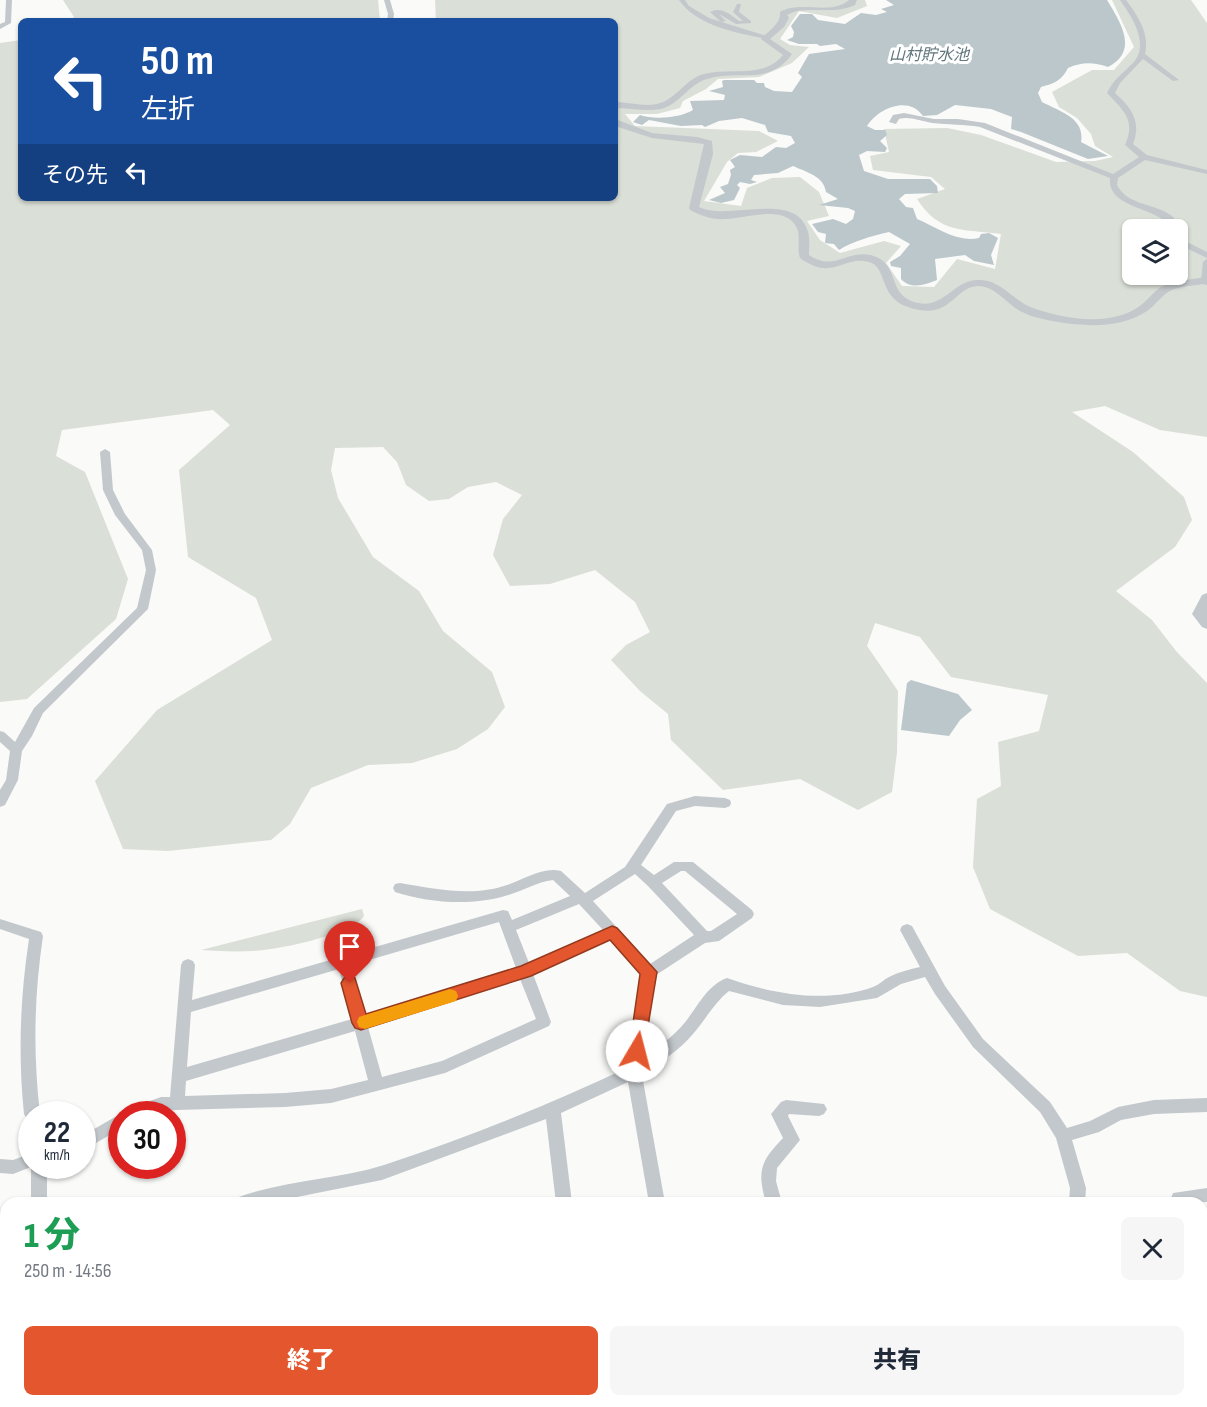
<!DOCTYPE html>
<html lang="ja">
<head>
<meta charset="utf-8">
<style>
  body { margin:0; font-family:"Sofia Sans Condensed","Noto Sans JP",sans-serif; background:#f6f6f7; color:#1f2937; height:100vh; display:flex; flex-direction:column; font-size:22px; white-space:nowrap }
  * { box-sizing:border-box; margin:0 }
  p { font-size:20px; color:#747a83 }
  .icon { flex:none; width:33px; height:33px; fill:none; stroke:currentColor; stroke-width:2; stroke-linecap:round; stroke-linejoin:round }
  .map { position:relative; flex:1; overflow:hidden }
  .sheet { position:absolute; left:0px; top:1197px; width:1208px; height:210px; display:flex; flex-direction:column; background:#fff; border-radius:18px 18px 0 0; box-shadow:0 2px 4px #0004 }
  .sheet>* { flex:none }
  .guide { position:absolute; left:18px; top:18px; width:600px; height:183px; border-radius:9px; box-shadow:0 2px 4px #0004; background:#1a4fa0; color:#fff; overflow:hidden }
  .fabs { position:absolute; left:1122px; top:219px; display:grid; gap:12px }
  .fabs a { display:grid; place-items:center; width:66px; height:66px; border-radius:9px; background:#fff; box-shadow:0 2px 4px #0004; font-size:30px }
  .speed { position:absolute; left:18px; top:1101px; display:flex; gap:12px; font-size:30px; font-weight:700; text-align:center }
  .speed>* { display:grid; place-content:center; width:78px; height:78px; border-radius:50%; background:#fff; box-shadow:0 2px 4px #0004; line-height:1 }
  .speed small { font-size:15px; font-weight:400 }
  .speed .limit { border:9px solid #d22; background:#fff; color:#111 }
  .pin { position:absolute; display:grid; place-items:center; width:51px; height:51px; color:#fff; margin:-62px -26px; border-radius:50% 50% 50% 0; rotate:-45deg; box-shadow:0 0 6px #0007 }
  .pin .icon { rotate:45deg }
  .me { position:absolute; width:66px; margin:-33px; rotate:8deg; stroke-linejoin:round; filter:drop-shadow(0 0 4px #0008) }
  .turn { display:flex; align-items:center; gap:21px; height:126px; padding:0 24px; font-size:27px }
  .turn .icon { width:78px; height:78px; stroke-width:2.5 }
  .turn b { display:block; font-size:42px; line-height:51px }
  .then { display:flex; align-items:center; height:57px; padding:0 24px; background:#0003; gap:12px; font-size:22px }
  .round { display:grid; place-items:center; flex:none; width:63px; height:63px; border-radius:9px; background:#f6f6f7 }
  .overview { display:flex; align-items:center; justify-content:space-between; height:102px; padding:0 24px }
  h1 { font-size:36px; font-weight:800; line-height:45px; color:#1e9e55 }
  .cta { display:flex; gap:12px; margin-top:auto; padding:12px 24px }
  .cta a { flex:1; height:69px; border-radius:9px; background:#e4572e; color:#fff; font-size:24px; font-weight:800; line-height:69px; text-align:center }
  .cta a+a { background:#f6f6f7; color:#1f2937 }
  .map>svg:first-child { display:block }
  .green { fill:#dadfd7; fill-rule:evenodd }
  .water { fill:#bbc7cb }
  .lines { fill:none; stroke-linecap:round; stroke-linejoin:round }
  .minor { fill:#c3c8cc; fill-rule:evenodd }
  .tertiary { fill:#c3c8cc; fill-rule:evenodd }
  .route { fill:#e4572e; stroke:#94391e; stroke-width:1.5 }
  .slow { fill:#f59e0b }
  .labels { text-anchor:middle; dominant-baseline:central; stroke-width:6; stroke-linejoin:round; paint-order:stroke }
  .far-water-label { font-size:16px; font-style:italic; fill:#60757c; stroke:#fff }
</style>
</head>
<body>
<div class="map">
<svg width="1207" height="1407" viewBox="0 0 1207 1407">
  <rect width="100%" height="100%" fill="#fafaf8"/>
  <path class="green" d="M63,0H378L380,21H69L74,17Z
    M435,0H865L867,6L837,18L799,11L780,39L790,45L809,47L792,63L759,77L718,79L706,89L683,101L680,108L657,114H625L635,126L759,131L778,141L756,152L738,153L727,162L704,201L741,206L747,188L772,178L800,177L819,192L829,216L807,221L820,240L840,253L884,241L901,246L886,263L902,286L934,287L957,259L995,269L1001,234C964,229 939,234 917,199L945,189L931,177L873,170L870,156L889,152L884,129L947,128L981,135L1056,162L1095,161L1113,157L1095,146L1091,134L1077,118L1059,107L1052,92L1092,70H1114L1134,47L1112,0H1191L1207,23V437L1160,430L1105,406L1072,412L1133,452L1184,497L1192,520L1175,547L1116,591L1152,620L1176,651L1207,683V997L1180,991L1127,953L1078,956L990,909L973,867L977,799L1001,786L998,742L1039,731L1048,695L951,677L920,637L875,623L867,646L898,691L897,752L892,792L858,810L800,779L723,790L671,740L668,714L640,691L611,660L626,645L650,632L635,602L595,570L550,584L510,586L493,555L503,519L522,495L496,482L468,487L449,499L429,501L406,485L397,462L383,447L335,448L331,470L338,498L373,557L419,591L443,631L492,672L505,707L488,729L457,749L412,763L368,765L311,788L290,824L271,840L168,851L123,849L95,781L157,710L272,640L256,598L188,557L179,470L230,425L213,410L62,430L56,456L85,472L128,579L116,619L27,699L0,702V43L21,40V198H615V21H436ZM1132,230H1178V274H1132Z
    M362,909L364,916C351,935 277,950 253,951C236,952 218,951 201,950Z"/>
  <path class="water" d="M886,0H1107C1121,23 1139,51 1108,67C1093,62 1082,62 1068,68C1061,81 1055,83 1041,87L1038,93L1042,102C1061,112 1085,118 1081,142L1108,156L1088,159L1021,132L1011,129L1012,117L991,109L955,105L937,115L923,116C909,95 878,108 867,126L875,130H885L887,135L880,141L887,148L885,152L867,151L859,155L864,171L888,179H930L937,186L938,193L905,194L899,199L906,207L913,208L917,219C936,227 957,243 979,238L981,234L989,233L998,238L991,255L994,265L974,261L965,255L935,259L937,280C925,285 911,290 901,279V268L891,266L890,262L900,256L910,244L889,232C872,236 853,241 839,250L834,244L825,243L826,234L818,232L812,224L833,219L846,224L853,219L855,211L848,208L819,205L838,199L826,192C824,176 806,172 793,166L778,173L754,175L751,180L757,182L750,184L740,182L737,185L740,188L734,200L721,203L709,200L725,193L720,187L728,184L731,175L730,170L735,167L730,160L740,155L762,157L776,147L786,148L795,143L791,136L768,132L765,125L742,118L719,121L705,127L702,125L681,126L649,120L642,125L633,122L640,115C654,120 680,118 693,110L690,101L724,100L725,95L709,91L723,87L722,81L724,80H754L757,83H764L765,87L774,91L792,92L802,77L798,73L809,54L845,49L836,44L820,46L817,44H799L787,40L793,37L794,32L791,26L800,14H812L818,20L845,24L861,13L876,15L887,12L881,9L894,5Z
    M911,680L958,694L972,710L960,720L949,736L901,730L907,683Z"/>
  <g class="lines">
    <path class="minor" d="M6,0H12L11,23L0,29V24L5,22Z
      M384,0H390L394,14L393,21H387L388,14Z
      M679,0H685L689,6L709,18L770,37L767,39C737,33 697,26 679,0Z
      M1120,0H1126C1138,16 1150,34 1145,54L1179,80L1173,81L1143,59L1120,83L1115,93C1131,107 1142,122 1133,144L1147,155L1207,170V174L1145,160L1118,178L1117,185C1128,206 1155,203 1172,216C1179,222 1183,233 1187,242L1207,252V258L1180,245L1178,240V230H1173C1160,206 1107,210 1110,178L980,127C964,124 948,125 932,123C921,121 909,116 899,119L896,124L889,122L893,115L904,113L934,119H958L985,123L1113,174L1139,157L1125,145C1136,120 1124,111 1107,93C1113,80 1122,74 1132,64C1151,45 1132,17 1120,0Z
      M737,4H741L739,12L751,21V23L736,24L719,14L726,21L721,22L710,12C721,6 730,14 739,21H743L733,12Z
      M1207,259V282L1205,283L1201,280L1203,262Z
      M105,449L110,452L113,490L125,514L152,550L156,570L148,609L43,713L32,736L22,751L18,780L5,805L0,807V790L6,780L10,751L0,742V731L4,732L15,742L34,708L137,608L146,570L142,550L115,515L103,490L100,452Z
      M695,796L725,798L730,800L731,803L730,806L725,808L695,806L676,811L641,865L654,875L674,862H693L752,910L754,914L752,918L719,941L705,943L656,975L644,1057C657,1048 670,1039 681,1027C696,1011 705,986 727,978C773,994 826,1004 873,987C879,985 883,980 889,977C899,972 910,969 920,967L900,930L902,926L907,924L912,926L945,986L983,1039L1050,1102L1067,1128L1090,1121L1118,1107L1154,1100L1207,1098V1112L1154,1114L1121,1120L1099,1132L1072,1140L1086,1188L1085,1203H1069L1070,1188L1056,1138L1040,1112L973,1047L935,994L925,977L901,984L877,998L820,1007L783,1005L729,991C714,1003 706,1019 693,1034C679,1051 660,1062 642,1075L665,1203H649L628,1082L561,1113L572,1203H556L546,1119L382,1180L267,1203H234L236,1198C284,1180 337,1180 384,1165C467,1138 548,1105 627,1068L642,974L611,939L533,974L551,1022L549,1026L445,1073L331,1103L285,1107L177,1110L161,1111L150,1114H126L128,1109L161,1097H170L181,965L183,961L188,959L193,961L195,965L192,1000L503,910L508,911L512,920L570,896L553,880C536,882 521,892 505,896C471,906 429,903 395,892L393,888L395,884L400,883C435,889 473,897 507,885C523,880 543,866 561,871L585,893L625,867L667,804ZM681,871H685L737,914L711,931H707L662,883ZM635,874L648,886L694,935L650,964L593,901ZM579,904L603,930L529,963L516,930ZM499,922L516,968L365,1015L352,965ZM339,969L352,1019L187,1067L191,1012ZM520,979L536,1019L442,1061L382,1077L368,1027ZM355,1031L368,1080L331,1089L285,1093L185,1096L186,1081Z
      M0,919L41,932L43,936C34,996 33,1054 40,1114H32V1121L27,1119L24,1114C18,1055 20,998 29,939L0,929Z
      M786,1100L824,1104L827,1109L824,1114L819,1116L789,1114L788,1116L800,1140L777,1168L776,1181L782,1203H766C757,1171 760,1162 783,1138L771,1114L781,1102Z
      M122,1113L125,1114H122V1128L82,1151V1136Z
      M32,1153V1166H47V1203H31V1167L13,1174L0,1173V1159L13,1160Z
      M1207,1188V1202L1173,1203L1171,1198L1173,1193Z
      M1202,1260L1207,1262V1303L1202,1304Z
      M6,1280V1296L0,1297V1281Z
      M1202,1354L1207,1356V1388L1202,1385Z
      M6,1399V1401H23L21,1407H3Z
      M174,1401H192L191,1407H173Z
      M277,1401H295V1407H277Z
      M352,1401H370L371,1407H353Z
      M685,1401H703L704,1407H686Z
      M1091,1401H1109L1110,1407H1092Z"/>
    <path class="tertiary" d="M849,0H857L855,5C831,16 804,4 787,15L789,18L784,27L770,39L792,54C768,87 739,69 707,79C689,84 680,104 661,109C646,112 630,108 615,108V102C629,102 644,107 657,104C676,100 685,79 704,74C731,67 764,79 783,55L761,39C769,30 781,24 780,12C801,0 830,16 849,0Z
      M615,119L652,133L697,137L712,141L713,154L699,207C729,222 796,189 808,232C810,238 809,248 809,255C834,272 846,250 870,255C903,263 884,295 918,303C944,309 954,279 979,280C999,280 1010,296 1026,305C1036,310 1046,312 1057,315C1083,321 1118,323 1141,305C1148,300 1153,292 1161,287C1174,280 1191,280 1205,277H1207V285L1203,284C1192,286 1181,286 1172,290C1161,295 1156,305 1147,311C1127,325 1097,327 1073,324C1056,322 1035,319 1020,311C1006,303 995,286 978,286C953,287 951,322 908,307C878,297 888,267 869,262C843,255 833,282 800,258C797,250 800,239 798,231C789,203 747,218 726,219C712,220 702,216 690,210L689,208L704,144L652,138L615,126Z
      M1207,593V629L1202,627L1192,614L1202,595Z"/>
  </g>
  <path class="route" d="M612,926L617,928L657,972L643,1056L637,1058L631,1056L629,1051L640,974L610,940L531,976L361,1030L355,1028L352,1023L341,983L344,978L350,976L355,978L366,1014L521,966Z"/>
  <path class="slow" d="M450,989L456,991L458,996L456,1001L365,1029L359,1027L357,1022L359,1017L365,1015Z"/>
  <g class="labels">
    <g class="far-water-label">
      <text x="929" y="55">山村貯水池</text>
    </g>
  </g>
</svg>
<div class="fabs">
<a><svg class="icon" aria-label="layers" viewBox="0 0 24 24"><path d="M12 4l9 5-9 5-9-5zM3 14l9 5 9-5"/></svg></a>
</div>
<div class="speed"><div>22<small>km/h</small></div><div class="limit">30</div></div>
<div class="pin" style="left:350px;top:983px;background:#d93025"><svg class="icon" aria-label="arrive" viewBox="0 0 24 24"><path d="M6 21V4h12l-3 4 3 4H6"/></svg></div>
<svg class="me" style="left:637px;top:1051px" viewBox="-20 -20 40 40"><circle r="19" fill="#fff"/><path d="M0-13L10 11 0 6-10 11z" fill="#e4572e"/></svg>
<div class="guide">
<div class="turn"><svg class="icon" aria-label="left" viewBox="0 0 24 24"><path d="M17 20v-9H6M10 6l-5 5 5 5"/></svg><div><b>50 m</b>左折</div></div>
<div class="then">その先<svg class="icon" aria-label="left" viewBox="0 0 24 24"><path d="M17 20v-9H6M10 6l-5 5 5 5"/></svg></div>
</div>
<section class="sheet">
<div class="overview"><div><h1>1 分</h1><p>250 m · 14:56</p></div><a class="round"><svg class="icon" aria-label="close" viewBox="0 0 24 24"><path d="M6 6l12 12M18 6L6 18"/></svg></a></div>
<div class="cta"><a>終了</a><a>共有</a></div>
</section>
</div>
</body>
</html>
